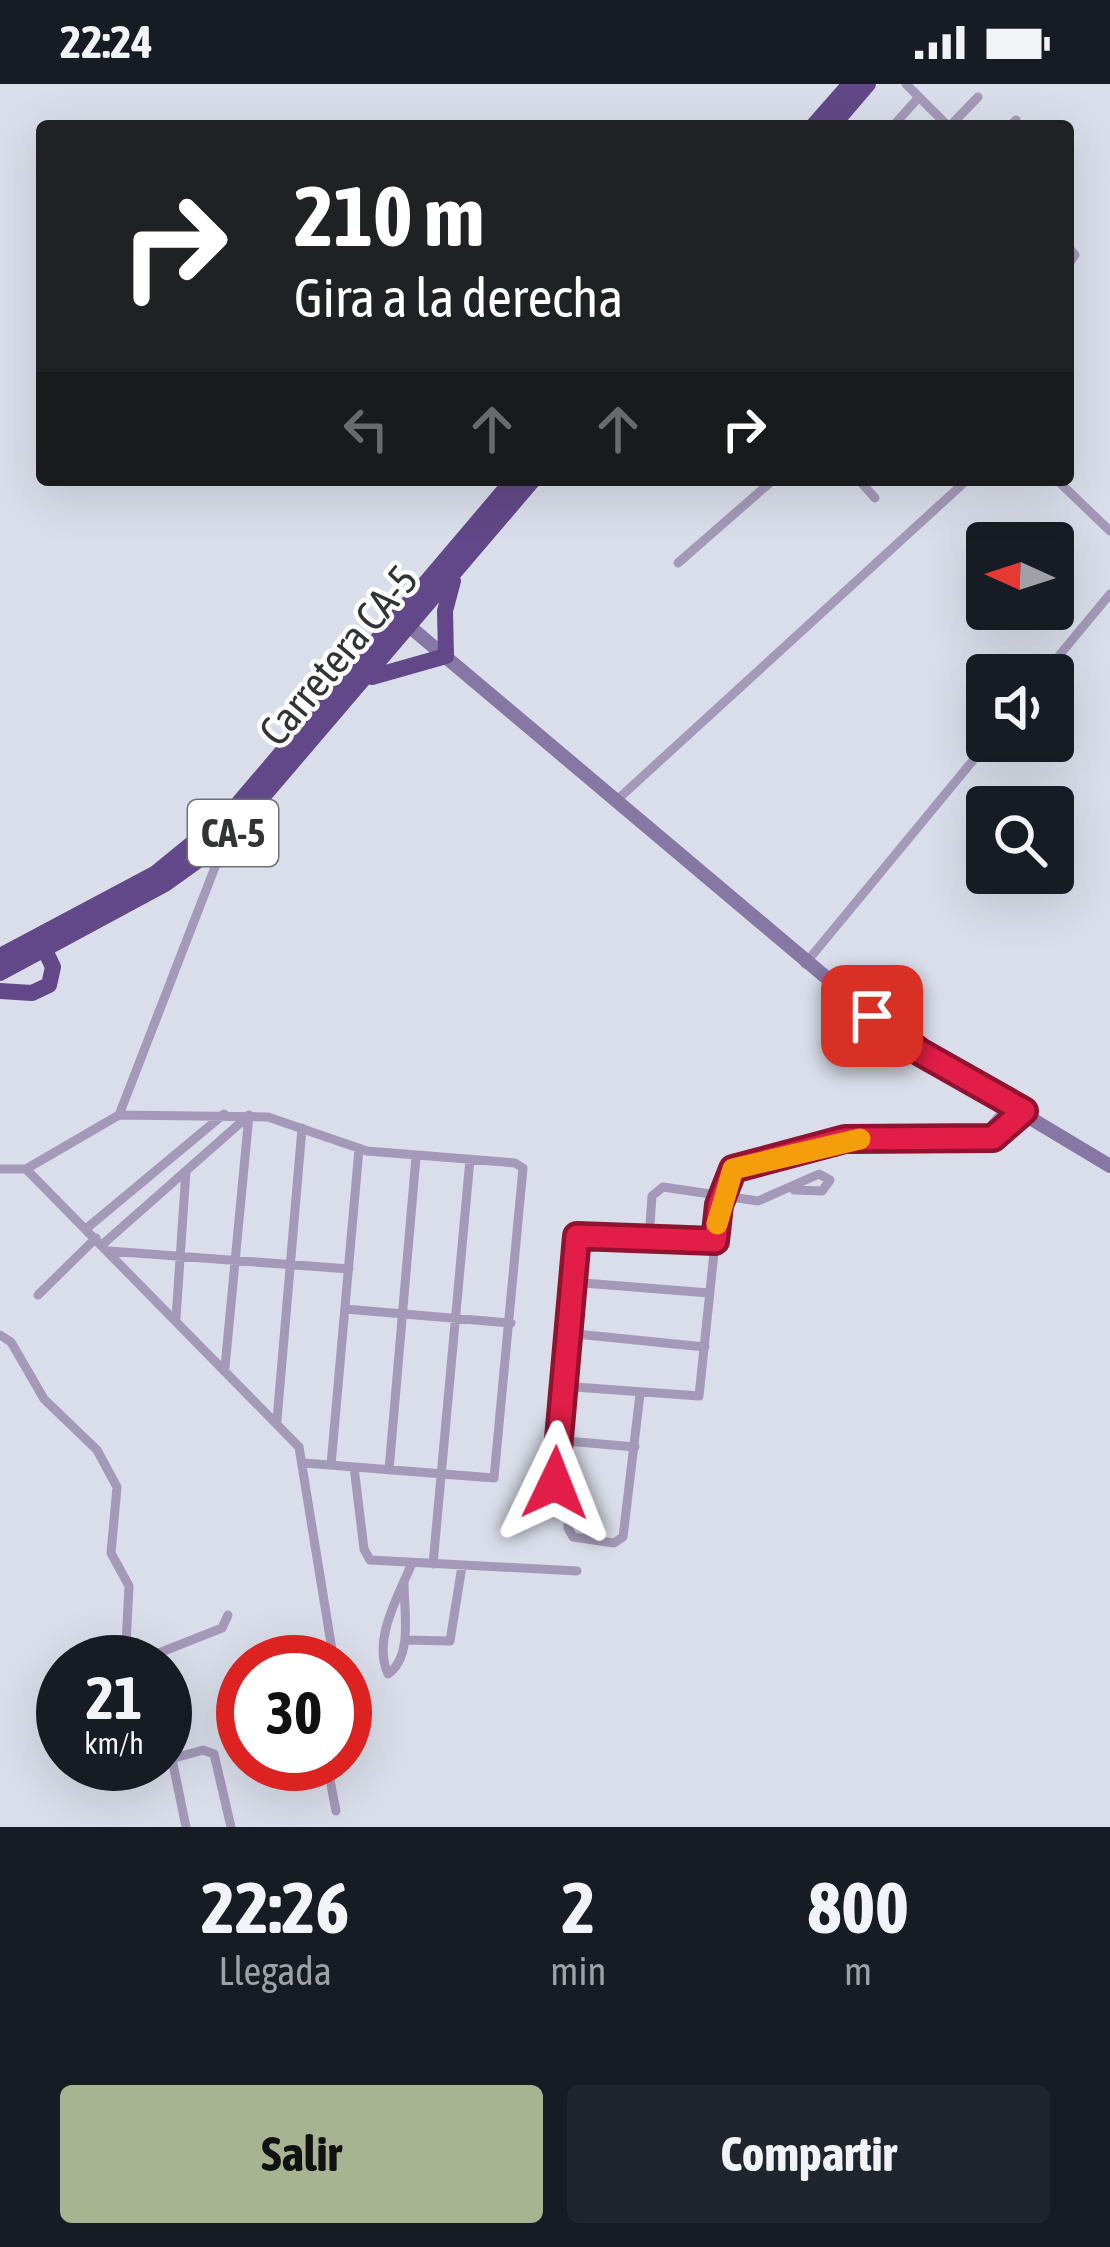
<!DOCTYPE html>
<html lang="es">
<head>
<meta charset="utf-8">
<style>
  body { margin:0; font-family:"Asap Condensed",sans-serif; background:#20242c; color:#f1f3f6; height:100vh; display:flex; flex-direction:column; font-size:45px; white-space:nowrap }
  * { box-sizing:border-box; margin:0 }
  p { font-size:39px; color:#9ea1a6 }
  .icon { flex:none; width:66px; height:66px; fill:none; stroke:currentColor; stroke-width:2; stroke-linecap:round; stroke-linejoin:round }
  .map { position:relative; height:1743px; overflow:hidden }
  .panel { display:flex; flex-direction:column; background:#171b24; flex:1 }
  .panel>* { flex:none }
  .hud { position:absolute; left:36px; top:36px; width:1038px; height:366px; border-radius:12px; box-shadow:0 12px 48px #0002; background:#202124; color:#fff; overflow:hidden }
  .needle { width:78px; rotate:273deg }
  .tools { position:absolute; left:966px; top:438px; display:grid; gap:24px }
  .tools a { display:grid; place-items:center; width:108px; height:108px; border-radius:12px; background:#171b24; box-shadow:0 12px 48px #0002; font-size:60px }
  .speed { position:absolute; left:36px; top:1551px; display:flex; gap:24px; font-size:60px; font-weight:700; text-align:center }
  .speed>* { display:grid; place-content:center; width:156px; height:156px; border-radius:50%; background:#171b24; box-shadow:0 12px 48px #0002; line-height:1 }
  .speed small { font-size:30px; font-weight:400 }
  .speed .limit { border:18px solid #d22; background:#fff; color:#111 }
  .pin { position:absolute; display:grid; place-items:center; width:102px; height:102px; color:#fff; margin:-51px; border-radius:24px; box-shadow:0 6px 18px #0006 }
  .me { position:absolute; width:132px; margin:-66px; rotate:2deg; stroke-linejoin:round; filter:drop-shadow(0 0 9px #0008) }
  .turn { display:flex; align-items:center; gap:42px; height:252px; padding:0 60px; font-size:54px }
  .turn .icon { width:156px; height:156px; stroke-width:2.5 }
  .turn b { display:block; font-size:84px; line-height:102px }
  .lanes { display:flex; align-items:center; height:114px; padding:0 60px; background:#0003; justify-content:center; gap:60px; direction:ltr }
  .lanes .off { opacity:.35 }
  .eta { display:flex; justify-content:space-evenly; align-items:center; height:204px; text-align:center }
  .eta b { font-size:72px; font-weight:700; line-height:84px }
  .button { display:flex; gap:24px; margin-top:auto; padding:24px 60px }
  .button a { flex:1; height:138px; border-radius:12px; background:#a8b491; color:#111; font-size:48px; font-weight:700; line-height:138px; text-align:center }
  .button a+a { background:#20242c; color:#f1f3f6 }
  .status { display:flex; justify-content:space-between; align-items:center; height:84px; padding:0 60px; background:#171b24; direction:ltr }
  .status svg { height:33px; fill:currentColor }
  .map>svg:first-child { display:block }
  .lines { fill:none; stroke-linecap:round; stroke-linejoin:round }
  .street { stroke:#a499b8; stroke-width:9 }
  .secondary { stroke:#8777a4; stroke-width:14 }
  .highway { stroke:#624888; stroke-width:16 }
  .route-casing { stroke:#92132f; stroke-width:30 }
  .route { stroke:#e11d48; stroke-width:21 }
  .slow { stroke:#f59e0b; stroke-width:21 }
  .labels { text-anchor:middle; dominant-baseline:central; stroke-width:9; stroke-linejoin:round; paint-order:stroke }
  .shield { fill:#fff; stroke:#6f7073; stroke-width:3 }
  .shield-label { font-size:39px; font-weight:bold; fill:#313337 }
  .street-label { font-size:42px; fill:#313337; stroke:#fff }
</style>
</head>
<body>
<div class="status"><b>22:24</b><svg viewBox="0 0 49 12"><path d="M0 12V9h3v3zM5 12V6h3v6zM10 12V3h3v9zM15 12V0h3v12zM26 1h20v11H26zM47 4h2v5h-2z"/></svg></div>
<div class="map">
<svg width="1110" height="1743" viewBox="0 0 1110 1743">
  <rect width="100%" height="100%" fill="#dadeea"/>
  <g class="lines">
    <path class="street" d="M906,0L948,42
      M893,42L919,13
      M950,42L978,13
      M1010,42L1016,36
      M1068,163L1075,171L1068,181
      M859,396L875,414
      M1057,396L1110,447
      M678,479L773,396
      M1043,591L1110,510
      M618,715L967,396
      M805,880L989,657
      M119,1031L268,1033L367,1067L515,1079L523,1084L494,1394L304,1379
      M0,1085H26L119,1031L222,765
      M26,1085L299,1363L334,1578
      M733,1085L845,1055L993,1054L1024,1027
      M87,1144L224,1030
      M649,1154L652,1112L663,1103L758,1117L819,1090L830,1096L822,1107L794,1106
      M104,1159L248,1032
      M109,1167L349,1185
      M571,1198L709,1209
      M38,1211L96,1154
      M345,1225L511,1239
      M176,1234L186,1087
      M566,1249L705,1263
      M0,1251L11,1258L44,1315L97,1366L117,1403L111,1469L129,1502L126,1560L131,1578
      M225,1283L249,1031
      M561,1302L699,1312L719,1121L739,1078L844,1048L987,1046L1010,1020
      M640,1310L623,1453L614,1459L573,1453L568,1444L571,1407L552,1394L574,1156L586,1149L715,1157
      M277,1336L302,1044
      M555,1356L635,1363
      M331,1381L359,1065
      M354,1383L364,1465L370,1476L577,1487
      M389,1386L416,1073
      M433,1480L470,1075
      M404,1499C404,1528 413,1573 388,1590C372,1555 399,1511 412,1479
      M405,1556L450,1557L462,1482
      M136,1578L222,1544L228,1531
      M165,1641L186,1743
      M171,1675L203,1666L214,1670L231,1743
      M327,1680L336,1727"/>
    <path class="secondary" d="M403,537L872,932L920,968L1110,1082"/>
    <path class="highway" d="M813,42L850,0
      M832,42L868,0
      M372,593L446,572L445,527L453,497
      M0,872L156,789L232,727L513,396
      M0,889L165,800L225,757L533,396
      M0,907L32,909L49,901L53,883L42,860"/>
  </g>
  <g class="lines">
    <defs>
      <path id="route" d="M555,1399L577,1152L715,1157L719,1121L733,1085L845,1055L993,1054L1024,1027L920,968L872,932"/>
    </defs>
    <use href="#route" class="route-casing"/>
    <use href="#route" class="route"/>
    <path class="slow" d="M717,1140L733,1085L860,1055"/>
  </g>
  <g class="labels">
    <rect class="shield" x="188" y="716" width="90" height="66" rx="9"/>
    <g class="shield-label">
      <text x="233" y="749">CA-5</text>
    </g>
    <g class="street-label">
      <text transform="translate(338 571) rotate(-50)">Carretera CA-5</text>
    </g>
  </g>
</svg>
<div class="tools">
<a><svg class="needle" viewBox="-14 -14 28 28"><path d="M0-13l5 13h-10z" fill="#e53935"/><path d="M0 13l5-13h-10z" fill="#9ea1a6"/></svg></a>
<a><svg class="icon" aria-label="sound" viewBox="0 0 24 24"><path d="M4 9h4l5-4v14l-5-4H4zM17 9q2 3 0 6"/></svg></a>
<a><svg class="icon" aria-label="search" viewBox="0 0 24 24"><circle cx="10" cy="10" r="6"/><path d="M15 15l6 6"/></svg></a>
</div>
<div class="speed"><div>21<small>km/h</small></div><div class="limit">30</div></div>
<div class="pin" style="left:872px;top:932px;background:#d93025"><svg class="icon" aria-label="arrive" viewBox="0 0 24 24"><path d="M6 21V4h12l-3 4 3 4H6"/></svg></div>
<svg class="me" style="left:555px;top:1399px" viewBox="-20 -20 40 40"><path d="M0-17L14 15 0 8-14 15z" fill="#e11d48" stroke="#fff" stroke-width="4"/></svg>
<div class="hud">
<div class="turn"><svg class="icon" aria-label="right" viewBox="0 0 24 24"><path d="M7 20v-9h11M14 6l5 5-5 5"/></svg><div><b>210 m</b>Gira a la derecha</div></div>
<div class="lanes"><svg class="icon off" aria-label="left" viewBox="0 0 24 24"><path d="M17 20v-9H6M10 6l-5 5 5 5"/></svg><svg class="icon off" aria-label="ahead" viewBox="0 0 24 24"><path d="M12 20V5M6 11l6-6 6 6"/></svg><svg class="icon off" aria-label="ahead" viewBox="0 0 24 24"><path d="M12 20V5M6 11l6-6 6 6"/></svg><svg class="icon" aria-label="right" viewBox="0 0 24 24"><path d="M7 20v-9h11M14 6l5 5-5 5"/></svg></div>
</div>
</div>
<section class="panel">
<div class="eta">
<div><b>22:26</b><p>Llegada</p></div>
<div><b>2</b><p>min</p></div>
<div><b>800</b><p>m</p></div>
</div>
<div class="button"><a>Salir</a><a>Compartir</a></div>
</section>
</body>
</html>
